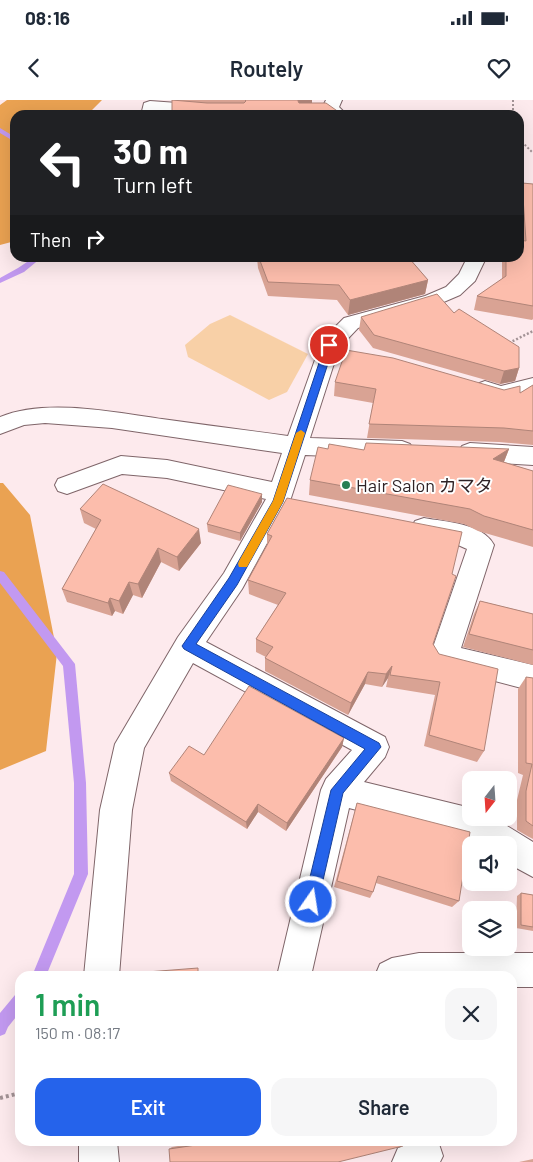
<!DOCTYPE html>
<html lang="en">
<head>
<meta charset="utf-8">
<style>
  body { margin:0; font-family:Barlow,"Noto Sans JP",sans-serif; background:#f6f6f7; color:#1f2937; height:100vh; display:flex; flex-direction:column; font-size:19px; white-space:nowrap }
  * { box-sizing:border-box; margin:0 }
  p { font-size:16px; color:#747a83 }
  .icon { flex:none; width:28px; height:28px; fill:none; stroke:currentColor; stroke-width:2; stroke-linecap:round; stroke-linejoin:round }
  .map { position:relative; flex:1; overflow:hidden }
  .details { position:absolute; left:15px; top:871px; width:502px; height:175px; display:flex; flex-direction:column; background:#fff; border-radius:15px; box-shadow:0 5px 20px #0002 }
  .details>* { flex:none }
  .top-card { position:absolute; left:10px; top:10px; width:514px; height:152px; border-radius:15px; box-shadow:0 5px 20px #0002; background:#202124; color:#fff; overflow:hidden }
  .needle { width:32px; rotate:197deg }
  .tools { position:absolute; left:462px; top:671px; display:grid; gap:10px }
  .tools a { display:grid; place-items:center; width:55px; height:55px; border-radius:10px; background:#fff; box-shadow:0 5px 20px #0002; font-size:25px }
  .pin { position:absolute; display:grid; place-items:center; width:42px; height:42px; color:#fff; margin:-21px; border:2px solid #fff; border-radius:50%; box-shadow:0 1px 5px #0007 }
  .me { position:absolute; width:55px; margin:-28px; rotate:13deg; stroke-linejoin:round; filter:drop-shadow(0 0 4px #0008) }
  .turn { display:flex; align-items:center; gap:18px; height:105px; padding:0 20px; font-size:22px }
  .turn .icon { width:65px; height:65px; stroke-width:2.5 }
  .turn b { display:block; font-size:35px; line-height:42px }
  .then { display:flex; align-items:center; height:48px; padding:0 20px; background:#0003; gap:10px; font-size:19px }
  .round { display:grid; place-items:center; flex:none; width:52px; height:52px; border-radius:15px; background:#f6f6f7 }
  .head { display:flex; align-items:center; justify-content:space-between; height:85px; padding:0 20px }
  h1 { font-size:30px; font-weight:600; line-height:38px; color:#1e9e55 }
  .button { display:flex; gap:10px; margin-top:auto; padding:10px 20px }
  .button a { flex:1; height:58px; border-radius:15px; background:#2563eb; color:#fff; font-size:20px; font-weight:600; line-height:58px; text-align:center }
  .button a+a { background:#f6f6f7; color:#1f2937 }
  .status { display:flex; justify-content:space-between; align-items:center; height:35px; padding:0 25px; background:#fff; direction:ltr }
  .status svg { height:14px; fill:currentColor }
  header { display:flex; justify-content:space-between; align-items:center; height:65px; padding:0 20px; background:#fff; font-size:22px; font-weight:600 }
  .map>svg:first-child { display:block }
  .green { fill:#f8d0a7 }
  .forest { fill:#eaa252 }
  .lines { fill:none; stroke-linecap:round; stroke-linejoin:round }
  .stream { fill:#c299f0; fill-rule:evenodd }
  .street-casing { stroke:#7f6569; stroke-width:2 }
  .path-far2 { stroke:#a29295; stroke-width:2; stroke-dasharray:2 2; stroke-linecap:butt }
  .path-far1 { stroke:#a29295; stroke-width:2.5; stroke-dasharray:2 2; stroke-linecap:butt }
  .path { stroke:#a29295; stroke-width:4; stroke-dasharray:3 3; stroke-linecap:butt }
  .street { fill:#fff; fill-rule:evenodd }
  .wall { fill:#d9a394 }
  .shaded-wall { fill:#b08478 }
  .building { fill:#fcbdac; stroke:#b08478 }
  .route { fill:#2563eb; stroke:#184099 }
  .slow { fill:#f59e0b }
  .poi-dot { fill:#267f54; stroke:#fff; stroke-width:2 }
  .labels { text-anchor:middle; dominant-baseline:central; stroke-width:4; stroke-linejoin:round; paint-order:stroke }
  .poi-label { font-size:18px; fill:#2f2326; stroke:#fff; text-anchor:start }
</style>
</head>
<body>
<div class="status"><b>08:16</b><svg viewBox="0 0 49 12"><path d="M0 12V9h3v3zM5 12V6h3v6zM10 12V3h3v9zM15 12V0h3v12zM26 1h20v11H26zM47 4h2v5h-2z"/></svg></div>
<header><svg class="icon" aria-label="back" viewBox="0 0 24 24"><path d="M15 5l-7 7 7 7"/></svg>Routely<svg class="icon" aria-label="heart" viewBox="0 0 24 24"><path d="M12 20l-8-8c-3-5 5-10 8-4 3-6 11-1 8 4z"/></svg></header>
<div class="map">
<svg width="533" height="1062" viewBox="0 0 533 1062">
  <rect width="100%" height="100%" fill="#fdeaed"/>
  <path class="green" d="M230,215L308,254L287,292L269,300L188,257L185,245L210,224Z"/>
  <path class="forest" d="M7,0H102L87,15H15V141L0,145V5Z
    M0,383H3L30,415L57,553L46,651L0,670Z"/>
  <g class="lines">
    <path class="stream" d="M0,28L15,37V42L0,33Z
      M33,158H41L24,172L0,183V178L18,168Z
      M0,471L4,472L75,564L86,683L88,774L46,876H32L74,774V683L63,566L0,483Z
      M20,893V912L8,927L5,934L0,936V913L15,895Z"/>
    <defs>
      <path id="street" d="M326,0H342L339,7L347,15H329L322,8Z
        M150,1L219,6L242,12L244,15H208L157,11V15H141L144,3Z
        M467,158H486L475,181L460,195L439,204L358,228L339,248L310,338L402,341L410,344L414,350L410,356L402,359L305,355L290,401L242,489L206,542L385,637L389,647L385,657L364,682L471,708V718H494L533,742V777L509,764V745H480L472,740L349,708L311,876H277L321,690L326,679L352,650L193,563L144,648L132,710L119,876H84L100,710L115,644L178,537L224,473L266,399L167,378L122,374L67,394L58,391L55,385L58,379L121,356L167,360L272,382L282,353L112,328L45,323L24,325L0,334V317C45,298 114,312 162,319C204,325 246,330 288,336L322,240L344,218L425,196L446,187L459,174Z
        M533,278V294L500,302L477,294L474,289L477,284L485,281L501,286Z
        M470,343L533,347V365L470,361L462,358L458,352L462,346Z
        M424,418C445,422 483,423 494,445L461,548L533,565V591L434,565L430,556L467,449L458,445L415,435L411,428L415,421Z
        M419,853H533V887H512V876H375L380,864L392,858Z
        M79,1041H117L119,1062H79Z
        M400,1041H438L443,1056L440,1062H392L398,1048L401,1047Z"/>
    </defs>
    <use href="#street" class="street-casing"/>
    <path class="path-far2" d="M513,0V15
      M519,39L533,53"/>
    <path class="path-far1" d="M509,243L533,231"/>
    <path class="path" d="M0,998L20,993"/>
    <use href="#street" class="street"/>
  </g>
  <path class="wall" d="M172,0H312V3L343,15H172Z
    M522,83L533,84V219L532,220L474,210L477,196L502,179V158H519L521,140L519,112V92Z
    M257,158H409L428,180L425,194L348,215L337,200L268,196L258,168Z
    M454,213L519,268L515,281L500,284L373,248L359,230L361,217Z
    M335,282L504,290L520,293L533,285V345L499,342L367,338L373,303L334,296Z
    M328,349L364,350L509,349L504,362L533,371V447L478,431L464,424L309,395L310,380Z
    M262,394V402L240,441L208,432L207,424Z
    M287,398L433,544L484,651L477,662L424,646L435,595L386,587L388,578L382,587L365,584L348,615L265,571V558L266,557L256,552V539L278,505L249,494L248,480L267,446V434Z
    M80,409L201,443L179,471L161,462L142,498L133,495L123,514L115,511L112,516L67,502L62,489L96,429L84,423Z
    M480,501L533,514V565L463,547L474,514Z
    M526,577L533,578V739L529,737L517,730V700L523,675L518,673V589Z
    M344,638L342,647L286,731L258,712L247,729L171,681L169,673L204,655Z
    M357,703L459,801L452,807L376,783L373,792L370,798L334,787Z
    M521,793L533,795V831L516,828L517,796Z
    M405,1041L169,1049L172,1047L196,1043Z
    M533,1059V1062H519Z"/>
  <path class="shaded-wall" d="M298,0H312V7L300,10L298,1Z
    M428,180L425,194L348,215L350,200Z
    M519,268L515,281L500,284L504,271Z
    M509,349L503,364L493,359Z
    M262,394V402L240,441V433Z
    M199,429L201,443L179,471L177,457Z
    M158,448L161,462L142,498L138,484Z
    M129,482L133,495L123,514L119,501Z
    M110,498L115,511L112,516L108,503Z
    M392,566L388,578L382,587L386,574Z
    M368,572L365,584L348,615L351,603Z
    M344,638L342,647L286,731L287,723Z
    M258,704V712L247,729L246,722Z"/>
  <path class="building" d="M172,0L207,3H244L246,1L245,0H298V1L299,3H326L343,15H231L212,12L172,11Z
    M522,83L533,84V206L477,196L506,176V158H519V140L526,141Z
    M259,158H409L428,180L350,200L339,185L268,182Z
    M437,194L454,213L459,209L519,247V268L504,271L374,235L361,217Z
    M346,250L393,258L504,290L520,286V293L533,285V331L504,328L369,324L376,289L335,282Z
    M366,343L509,349L493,359L533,371V430L484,416L470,409L310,380L318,347L328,349L329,344L364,350Z
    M103,384L199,429L177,457L158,448L138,484L129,482L119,501L110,498L108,503L62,489L101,420L80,409Z
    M228,385L262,394L240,433L207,424Z
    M287,398L462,432L452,474L456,476L433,544L439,554L498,569L484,651L429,635L440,582L390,575L392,566L386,574L368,572L351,603L265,558L273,547L256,539L286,493L248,480L272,436L267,434Z
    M480,501L533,514V550L469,534Z
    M526,577L533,578V726L526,721V691L532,664L526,663Z
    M249,586L344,638L287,723L258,704L246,722L169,673L189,646L204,655Z
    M357,703L470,732L459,801L378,776L373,792L337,781Z
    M521,793L533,795V827L521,825Z
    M198,868V876H134V873Z
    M196,1041H405L403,1042V1046L338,1062H170L169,1049L196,1045Z"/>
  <path class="route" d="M329,242L334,245L283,402L237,485L196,544L379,643L381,647L343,693L318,802L316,807L311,809L306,807L304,802L331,690L365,649L184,549L182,546L229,478L273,401L325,245Z"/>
  <path class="slow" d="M301,330L305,333L283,402L247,467H239L238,464L239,461L273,401L296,333Z"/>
  <circle class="poi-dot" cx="346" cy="385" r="5"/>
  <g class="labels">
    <g class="poi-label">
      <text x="356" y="385">Hair Salon カマタ</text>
    </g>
  </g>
</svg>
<div class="tools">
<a><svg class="needle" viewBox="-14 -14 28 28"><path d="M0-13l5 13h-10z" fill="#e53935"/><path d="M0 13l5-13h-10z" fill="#747a83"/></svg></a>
<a><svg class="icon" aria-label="sound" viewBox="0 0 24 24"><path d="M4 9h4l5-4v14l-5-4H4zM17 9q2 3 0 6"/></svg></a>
<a><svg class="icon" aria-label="layers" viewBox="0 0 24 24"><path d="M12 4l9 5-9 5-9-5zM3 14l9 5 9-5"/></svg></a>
</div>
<div class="pin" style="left:329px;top:245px;background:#d93025"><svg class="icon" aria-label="arrive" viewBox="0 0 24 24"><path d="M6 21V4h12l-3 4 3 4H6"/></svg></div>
<svg class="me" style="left:311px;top:802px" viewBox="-20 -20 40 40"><circle r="17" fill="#2563eb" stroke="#fff" stroke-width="3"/><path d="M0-11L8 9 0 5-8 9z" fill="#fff"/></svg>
<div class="top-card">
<div class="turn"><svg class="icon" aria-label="left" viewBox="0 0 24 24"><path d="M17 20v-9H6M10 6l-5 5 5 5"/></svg><div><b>30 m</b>Turn left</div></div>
<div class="then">Then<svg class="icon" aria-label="right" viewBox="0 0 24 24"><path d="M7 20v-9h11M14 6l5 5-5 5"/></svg></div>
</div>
<section class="details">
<div class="head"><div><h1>1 min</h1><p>150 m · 08:17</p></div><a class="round"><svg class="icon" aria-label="close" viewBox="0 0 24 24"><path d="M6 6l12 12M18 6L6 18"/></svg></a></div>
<div class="button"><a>Exit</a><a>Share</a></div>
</section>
</div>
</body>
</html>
